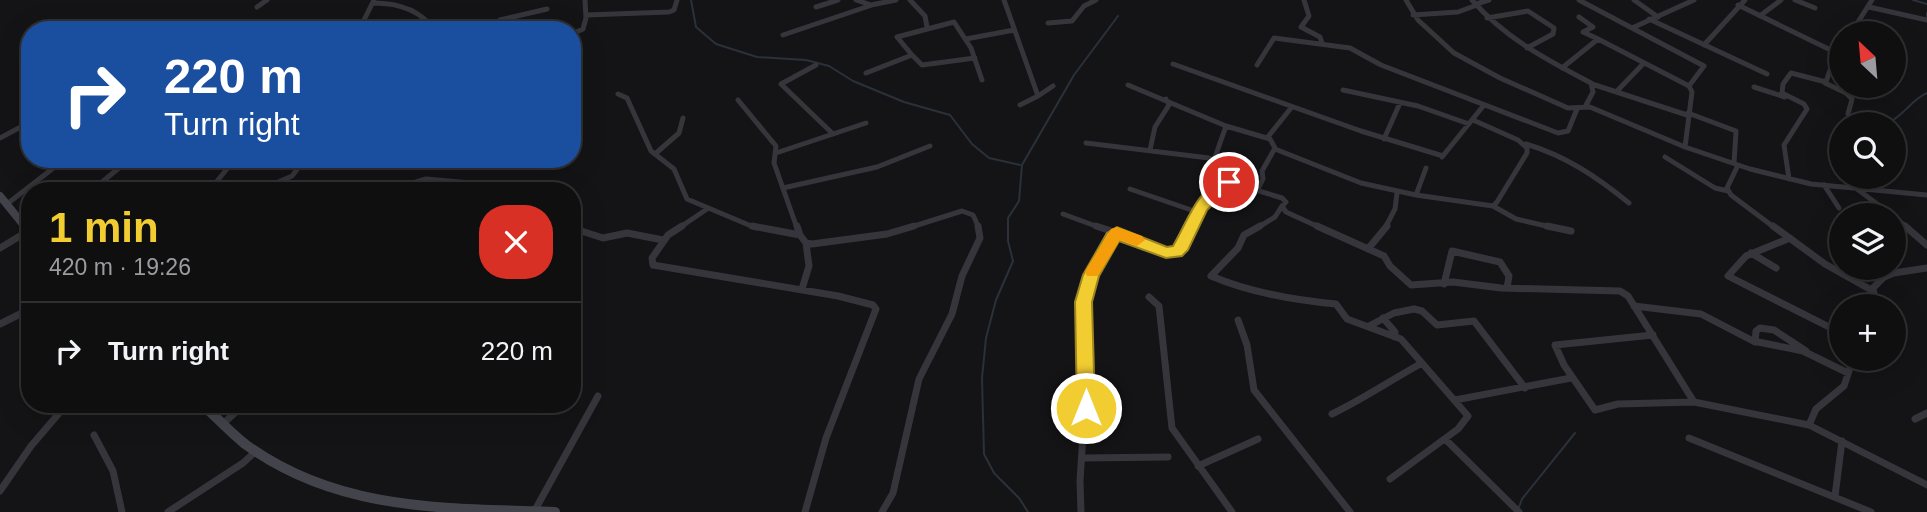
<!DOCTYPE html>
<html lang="en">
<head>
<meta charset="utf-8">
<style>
  body { margin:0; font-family:Helvetica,sans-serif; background:#1d1d1e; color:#f1f3f6; height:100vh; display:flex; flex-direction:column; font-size:26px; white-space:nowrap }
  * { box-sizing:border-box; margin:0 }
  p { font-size:23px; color:#9b9c9f }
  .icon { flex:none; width:38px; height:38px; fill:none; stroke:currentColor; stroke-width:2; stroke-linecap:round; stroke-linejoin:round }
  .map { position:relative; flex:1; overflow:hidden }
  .details { position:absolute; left:21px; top:182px; width:560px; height:231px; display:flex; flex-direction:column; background:#0f0f10; border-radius:28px; box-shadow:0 7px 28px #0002,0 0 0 2px #2f2f30 }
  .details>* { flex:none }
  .hud { position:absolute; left:21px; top:21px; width:560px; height:147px; border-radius:28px; box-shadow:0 7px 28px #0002,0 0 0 2px #2f2f30; background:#1a4fa0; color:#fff; overflow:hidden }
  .needle { width:46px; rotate:334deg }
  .controls { position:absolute; left:1829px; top:21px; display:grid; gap:14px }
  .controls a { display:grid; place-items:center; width:77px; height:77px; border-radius:50%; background:#0f0f10; box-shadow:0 7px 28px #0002,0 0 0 2px #2f2f30; font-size:35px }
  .pin { position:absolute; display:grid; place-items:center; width:60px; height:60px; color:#fff; margin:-30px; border:4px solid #fff; border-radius:50%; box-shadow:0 2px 7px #0007 }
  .me { position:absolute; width:77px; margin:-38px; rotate:0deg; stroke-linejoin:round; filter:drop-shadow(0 0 5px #0008) }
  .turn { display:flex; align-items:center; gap:24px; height:147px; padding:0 28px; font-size:32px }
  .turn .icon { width:91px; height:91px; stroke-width:2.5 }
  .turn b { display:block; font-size:49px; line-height:60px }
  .round { display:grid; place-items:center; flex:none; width:74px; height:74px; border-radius:28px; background:#1d1d1e }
  .overview { display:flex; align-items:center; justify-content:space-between; height:119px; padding:0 28px }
  h1 { font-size:42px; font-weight:700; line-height:52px; color:#f1cd32 }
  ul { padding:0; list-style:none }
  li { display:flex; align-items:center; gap:21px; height:98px; padding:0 28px; border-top:2px solid #2f2f30 }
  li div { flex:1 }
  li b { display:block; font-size:26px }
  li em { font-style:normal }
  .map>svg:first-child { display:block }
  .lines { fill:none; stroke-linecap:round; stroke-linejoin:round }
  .stream { stroke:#2a313a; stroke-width:2 }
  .street-far1 { stroke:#35353b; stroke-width:5 }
  .street { stroke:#35353b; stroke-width:7 }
  .secondary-far1 { stroke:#43444b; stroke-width:8 }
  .secondary { stroke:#43444b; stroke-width:10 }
  .route { fill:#f1cd32; stroke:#9d8520; stroke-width:2 }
  .slow { fill:#f59e0b }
</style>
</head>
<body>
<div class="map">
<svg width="1927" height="512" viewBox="0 0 1927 512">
  <rect width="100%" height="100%" fill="#141416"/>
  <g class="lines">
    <path class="stream" d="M691,0L696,27L716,44L757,57L806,60L829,66L853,81L904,102L950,115L972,144L989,158L1020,165
      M1913,0L1927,4
      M1927,13V17
      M1886,124C1903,117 1911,100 1927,93
      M1519,507L1522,499L1575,433
      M1028,512L1019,498L994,473L984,454L982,378L986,338L996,300L1013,261L1008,241V218L1019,201L1022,165L1074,75L1118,16"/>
    <path class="street-far1" d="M856,0L871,5L896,0
      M910,0L925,16L927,27
      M1004,0L1038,96L1053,86
      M1304,0L1309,16L1301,27L1320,37L1322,43
      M1406,0L1418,20L1454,53L1500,78L1568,108L1590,107L1685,147L1750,169L1811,184L1927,195
      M1472,0C1505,38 1547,60 1591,83L1593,92L1585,107
      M1579,0L1704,66L1689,86L1692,92L1685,147
      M1634,0L1658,17
      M1795,0L1815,8
      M373,3C397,3 420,9 434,30
      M1476,4L1489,0
      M1738,5L1841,55
      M257,7L267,0
      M816,7L838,0
      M1869,7L1927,20
      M586,15L669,12L674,10L677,0
      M1413,15L1458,12L1477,5
      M1761,15L1781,0
      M1487,18L1528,11L1554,28L1553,34L1527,48
      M1649,19L1767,74
      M1048,23L1072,21L1084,6L1096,0
      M1632,28L1694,0
      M359,30L374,0
      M501,30L500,20L547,9
      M1851,33L1872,0
      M572,34L583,29L586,18L585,0
      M783,35L875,4
      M966,39L1014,30
      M1598,39L1689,86
      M1704,45L1745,0
      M912,55L922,65L975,58
      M1173,64L1361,131L1443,156
      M816,65L781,84L833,134
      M1257,65L1274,38L1350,48L1381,65L1558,133L1568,131L1577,109
      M1562,68L1598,39L1583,32L1593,27L1579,17
      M866,73L912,55L897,37L954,22L971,48L982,80
      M1825,83L1846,93L1852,99L1848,114
      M1592,84L1687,115
      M1128,85L1226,126L1270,139L1275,148L1262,171L1263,179L1258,189
      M1754,87L1785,97
      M1343,90L1418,106L1469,124
      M1616,92L1643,64
      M618,94L627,98L651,151L674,169L687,199L756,228
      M738,100L776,146L774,163L797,228
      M1020,105L1038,96
      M1688,113L1736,131L1734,163
      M0,138L30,122
      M1267,138L1291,108
      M1384,139L1400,103
      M1086,143L1209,158L1214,160L1227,182
      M1526,144C1566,156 1597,177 1629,203
      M1275,149L1361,183L1416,195L1426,168
      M1150,150L1155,127L1169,105L1166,99
      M776,153L866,123
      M655,154L679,133L683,118
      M1442,157L1484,105
      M1665,157L1715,188L1728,191
      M1214,160L1226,126
      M1738,165L1727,188L1731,195L1775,228
      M1789,179L1784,145L1807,109L1804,104L1782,93L1783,84L1791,73L1826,82L1830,70L1841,56
      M1824,185L1839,208
      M783,188L877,167L930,146
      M1130,189L1197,212
      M1857,189L1892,215
      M91,191L130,159
      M209,191L235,159
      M258,191L292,176L305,159
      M381,191L389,188
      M413,191L416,182L426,179L493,185L506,191
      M1416,195L1493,206L1497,202L1527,153V148L1518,140L1473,120
      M7,204L65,159
      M1493,206L1516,219L1555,228
      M1063,214L1101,228
      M1894,216L1907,228
      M679,228L707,209
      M908,228L962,211L973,215L979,228
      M1190,228L1212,193L1229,182L1282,198L1286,202L1282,206L1286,212L1321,228
      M1257,228L1275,217L1282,206
      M1385,228L1395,209L1397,193"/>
    <path class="street" d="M682,226L668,235L652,258L653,265L838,296L873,305L876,309L826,438L805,512
      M752,226L800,235L806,243L812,244L887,234L914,226
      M797,226L800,235
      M1096,226L1117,233
      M1260,226L1244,235L1238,248L1211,276C1251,293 1293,300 1336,304L1347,319L1401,339L1468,416L1458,429L1390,479
      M1317,226L1384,256L1390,266L1411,285L1453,282L1501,288L1620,291L1628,296L1694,402L1809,425L1927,485
      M1547,226L1571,231
      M1773,226L1825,264L1873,291
      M1905,226L1927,245
      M572,228L603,238L627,233L663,240
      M1790,238L1746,256L1728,276L1841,333
      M0,248L30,230
      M1368,249L1387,226
      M1751,253L1776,268
      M1444,284L1452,251L1500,262L1509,276L1507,288
      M802,289L809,266L806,243
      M1149,297L1159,306L1172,428L1232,512
      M1634,306L1701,314L1753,341L1803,351L1848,373
      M1872,306L1875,300L1873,288L1884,277L1894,273L1927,268
      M1383,318L1395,332V337
      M1238,320L1247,345L1254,390L1350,512
      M0,324L30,309
      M1369,326L1394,313L1414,309L1422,311L1437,325L1474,321L1525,388
      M1653,335L1555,345L1564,365L1595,410L1618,404L1694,402
      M1755,342L1756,331L1760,328L1774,330L1806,351
      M1455,400L1571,378
      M1332,414C1363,399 1391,380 1422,363
      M1915,419L1927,413
      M222,425L244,404
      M1809,425L1816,409L1844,386L1853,359
      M94,435L113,471L122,512
      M1689,438L1871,512
      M1445,439L1519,512
      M1083,458L1168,457
      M1198,466L1258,439
      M0,491L31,446L67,404
      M1835,496L1842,441
      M535,510L598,396
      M168,512L243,463L256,451
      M882,512L893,493L919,379L952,314L962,276L980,238L978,226
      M1081,512L1080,481L1086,387L1084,302L1094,267L1117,233L1166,252L1180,250L1191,226"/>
    <path class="secondary-far1" d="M0,196L26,228"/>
    <path class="secondary" d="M25,226L30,232
      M202,404C216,417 230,432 245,444C338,512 445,508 555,512"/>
  </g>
  <path class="route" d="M1229,177L1236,182L1207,210L1188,250L1182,256L1166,258L1119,241L1099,276L1092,302L1095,408L1092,414L1086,416L1079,414L1077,408L1075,302L1083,275L1107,233L1117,227L1167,247L1173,246C1188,221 1197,186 1229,177Z"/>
  <path class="slow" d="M1117,227L1142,236L1145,240L1137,246L1120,240L1098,276H1087L1085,272L1087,268L1111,229Z"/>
</svg>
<div class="controls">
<a><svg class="needle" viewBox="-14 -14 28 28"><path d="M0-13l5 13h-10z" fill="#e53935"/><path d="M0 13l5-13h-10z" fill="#9b9c9f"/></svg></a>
<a><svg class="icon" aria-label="search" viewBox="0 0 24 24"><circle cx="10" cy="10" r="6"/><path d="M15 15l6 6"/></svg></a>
<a><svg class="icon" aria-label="layers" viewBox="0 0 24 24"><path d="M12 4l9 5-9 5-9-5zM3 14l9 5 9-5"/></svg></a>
<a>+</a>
</div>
<div class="pin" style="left:1229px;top:182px;background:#d93025"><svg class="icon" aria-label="arrive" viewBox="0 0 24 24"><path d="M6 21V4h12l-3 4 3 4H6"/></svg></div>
<svg class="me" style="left:1086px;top:408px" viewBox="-20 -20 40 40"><circle r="17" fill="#f1cd32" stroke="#fff" stroke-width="3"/><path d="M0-11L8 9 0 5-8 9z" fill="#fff"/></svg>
<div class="hud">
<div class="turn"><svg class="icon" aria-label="right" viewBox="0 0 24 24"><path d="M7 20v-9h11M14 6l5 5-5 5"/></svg><div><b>220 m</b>Turn right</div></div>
</div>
<section class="details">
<div class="overview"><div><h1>1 min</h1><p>420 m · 19:26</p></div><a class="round" style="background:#d93025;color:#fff"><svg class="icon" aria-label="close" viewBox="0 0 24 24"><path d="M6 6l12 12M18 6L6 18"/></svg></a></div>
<ul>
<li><svg class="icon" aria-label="right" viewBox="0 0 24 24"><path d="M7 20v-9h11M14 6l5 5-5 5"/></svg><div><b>Turn right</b></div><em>220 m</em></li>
</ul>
</section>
</div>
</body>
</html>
